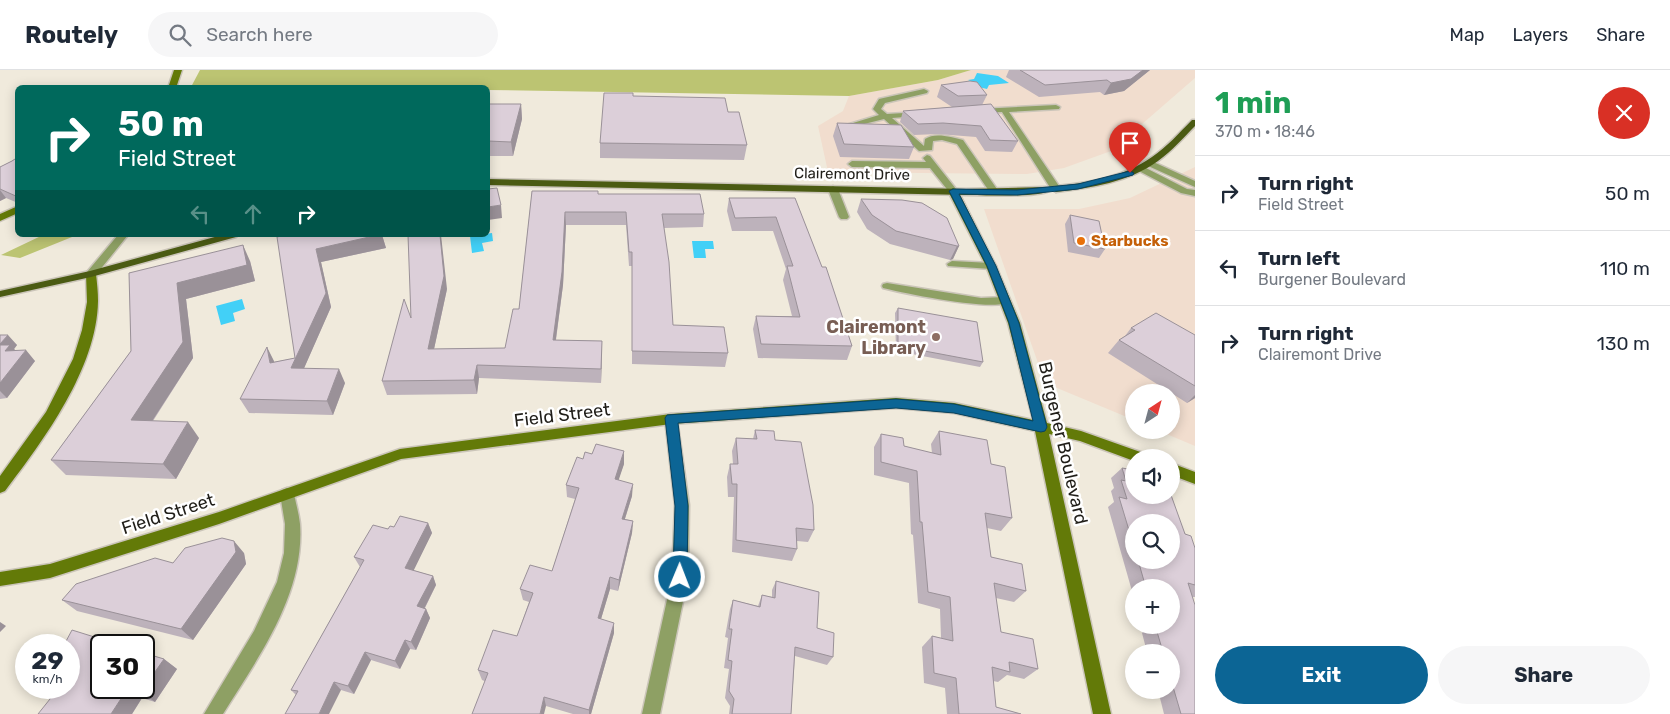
<!DOCTYPE html>
<html lang="en">
<head>
<meta charset="utf-8">
<style>
  body { margin:0; font-family:Rubik,sans-serif; background:#f6f6f7; color:#1f2937; height:100vh; display:flex; flex-direction:column; font-size:19px; white-space:nowrap }
  * { box-sizing:border-box; margin:0 }
  p { font-size:16px; color:#747a83 }
  .icon { flex:none; width:28px; height:28px; fill:none; stroke:currentColor; stroke-width:2; stroke-linecap:round; stroke-linejoin:round }
  .map { position:relative; flex:1; overflow:hidden }
  .details { display:flex; flex-direction:column; background:#fff; width:475px }
  .details>* { flex:none }
  .top-card { position:absolute; left:15px; top:15px; width:475px; height:152px; border-radius:8px; box-shadow:0 2px 12px #0003; background:#00695c; color:#fff; overflow:hidden }
  .needle { width:32px; rotate:36deg }
  .buttons { position:absolute; left:1125px; top:314px; display:grid; gap:10px }
  .buttons a { display:grid; place-items:center; width:55px; height:55px; border-radius:50%; background:#fff; box-shadow:0 2px 12px #0003; font-size:25px }
  .speed { position:absolute; left:15px; top:564px; display:flex; gap:10px; font-size:25px; font-weight:700; text-align:center }
  .speed>* { display:grid; place-content:center; width:65px; height:65px; border-radius:50%; background:#fff; box-shadow:0 2px 12px #0003; line-height:1 }
  .speed small { font-size:12px; font-weight:400 }
  .speed .limit { border:2px solid #111; border-radius:8px; background:#fff; color:#111 }
  .pin { position:absolute; display:grid; place-items:center; width:42px; height:42px; color:#fff; margin:-51px -21px; border-radius:50% 50% 50% 0; rotate:-45deg; box-shadow:0 0 5px #0007 }
  .pin .icon { rotate:45deg }
  .me { position:absolute; width:55px; margin:-28px; rotate:1deg; stroke-linejoin:round; filter:drop-shadow(0 0 4px #0008) }
  .turn { display:flex; align-items:center; gap:18px; height:105px; padding:0 20px; font-size:22px }
  .turn .icon { width:65px; height:65px; stroke-width:2.5 }
  .turn b { display:block; font-size:35px; line-height:42px }
  .lanes { display:flex; align-items:center; height:48px; padding:0 20px; background:#0003; justify-content:center; gap:25px; direction:ltr }
  .lanes .off { opacity:.35 }
  .round { display:grid; place-items:center; flex:none; width:52px; height:52px; border-radius:26px; background:#f6f6f7 }
  .headline { display:flex; align-items:center; justify-content:space-between; height:85px; padding:0 20px }
  h1 { font-size:30px; font-weight:700; line-height:38px; color:#1e9e55 }
  .action { display:flex; gap:10px; margin-top:auto; padding:10px 20px }
  .action a { flex:1; height:58px; border-radius:30px; background:#0c6595; color:#fff; font-size:20px; font-weight:700; line-height:58px; text-align:center }
  .action a+a { background:#f6f6f7; color:#1f2937 }
  ul { padding:0; list-style:none }
  li { display:flex; align-items:center; gap:15px; height:75px; padding:0 20px; border-top:1px solid #e0e1e3 }
  li div { flex:1 }
  li b { display:block; font-size:19px }
  li em { font-style:normal }
  header { display:flex; align-items:center; gap:30px; box-sizing:border-box; height:70px; padding:0 25px; background:#fff; border-bottom:1px solid #e0e1e3 }
  header strong { font-size:24px }
  nav { display:flex; gap:28px; margin-inline-start:auto; font-size:18px }
  .search { width:350px; height:45px; background:#f6f6f7; display:flex; align-items:center; gap:12px; box-sizing:border-box; padding:0 18px; border-radius:28px; color:#747a83; font-size:19px }
  main { display:flex; flex:1; min-height:0 }
  .map>svg:first-child { display:block }
  .commercial { fill:#f1ddce }
  .green { fill:#bcc472 }
  .water { fill:#42d0f7 }
  .lines { fill:none; stroke-linecap:round; stroke-linejoin:round }
  .lane-casing { stroke:#cbc5b9; stroke-width:3 }
  .street-casing { stroke:#cbc5b9; stroke-width:3 }
  .secondary-casing { stroke:#cbc5b9; stroke-width:3 }
  .primary-casing { stroke:#cbc5b9; stroke-width:3 }
  .lane { fill:#8ea064; fill-rule:evenodd }
  .street { fill:#8ea064; fill-rule:evenodd }
  .secondary { fill:#637a08; fill-rule:evenodd }
  .primary { fill:#4b5b13; fill-rule:evenodd }
  .wall { fill:#bdb2bb; fill-rule:evenodd }
  .shaded-wall { fill:#9a9198 }
  .building { fill:#dccfd9; stroke:#9a9198 }
  .route { fill:#0c6595; stroke:#084261 }
  .food-dot { fill:#e8710a; stroke:#fff; stroke-width:2 }
  .education-dot { fill:#8d6e63; stroke:#fff; stroke-width:2 }
  .labels { text-anchor:middle; dominant-baseline:central; stroke-width:5; stroke-linejoin:round; paint-order:stroke }
  .far-street-label { font-size:15px; fill:#201e19; stroke:#fff }
  .far-food-label { font-size:15px; font-weight:bold; fill:#c56008; stroke:#fff; text-anchor:start }
  .education-label { font-size:18px; font-weight:bold; fill:#785e54; stroke:#fff; text-anchor:end }
  .street-label { font-size:18px; fill:#201e19; stroke:#fff }
</style>
</head>
<body>
<header>
<strong>Routely</strong>
<div class="search"><svg class="icon" aria-label="search" viewBox="0 0 24 24"><circle cx="10" cy="10" r="6"/><path d="M15 15l6 6"/></svg>Search here</div>
<nav><a>Map</a><a>Layers</a><a>Share</a></nav>
</header>
<main>
<div class="map">
<svg width="1195" height="644" viewBox="0 0 1195 644">
  <rect width="100%" height="100%" fill="#f0eadc"/>
  <path class="commercial" d="M971,0H1195V8L1111,81L1064,98L1027,104L828,102L818,56L843,41L849,26L938,10Z
    M1195,97V376L1157,360H1171V322H1134V350L1045,313L984,139H1079L1130,128Z"/>
  <path class="green" d="M200,0H971L938,10L849,26L488,20V18L191,17Z
    M43,165H77L20,188L1,185Z"/>
  <path class="water" d="M977,3L998,6L1009,13L989,15L987,19L970,15L972,12L968,10L974,9Z
    M492,163L493,171L482,173L484,181L472,183L470,166Z
    M692,171H713L714,179H705L706,188H694Z
    M242,229L245,239L233,243L235,251L221,255L216,236Z"/>
  <g class="lines">
    <defs>
      <path id="lane" d="M924,19L928,21L927,23L885,33L881,39L887,44L921,42L922,44L918,46L892,48L924,76L925,69C935,62 951,67 963,70L999,122L997,124H991L957,74L942,70L933,71L932,80L919,81L884,49L844,59L840,57L879,45L873,39L879,29Z
        M1056,35L1060,37L1059,39L1009,42L1061,119L1056,122L1051,119L1002,42L980,43L976,41L980,39Z
        M927,85L930,86L956,119V123H950L930,98L852,97L848,94L852,91L926,92L923,88Z
        M1149,90L1195,111V117L1146,95L1145,93Z
        M1140,95L1187,119L1195,120V126L1181,123L1137,100L1136,98Z
        M833,116L838,119L849,147L847,149H841L839,147L828,119Z
        M118,165H128L95,206H87V202Z
        M952,191L991,193L996,196L991,199L948,196L947,194Z
        M887,213L981,228L1005,227L1010,231C1000,243 902,223 883,218L882,216L883,214Z"/>
      <path id="street" d="M671,344L676,345L677,349L689,435L688,507L660,644H642L672,507L675,435L665,349L666,345Z
        M287,418L292,420L294,424C296,434 299,444 300,454C305,524 258,588 223,644H204L254,561L277,512L284,483L285,454L280,424L282,420Z"/>
      <path id="secondary" d="M174,0H182L176,18H168Z
        M953,118L958,121L996,196L1020,253L1047,353L1081,361L1146,384L1148,388H1134V391L1080,371L1049,364L1111,644H1093L1035,361L954,343L896,338L671,354L401,389L219,454L50,508L0,516V502L50,494L219,442L400,379L671,344L896,328L954,333L1033,350L1008,253L986,196L948,121Z
        M18,136V143L0,151V144Z
        M91,201L96,204C97,213 98,222 98,231C97,298 44,370 5,421L0,423V406L46,342L73,289L82,260L87,232L86,204Z
        M1171,393L1195,402V414L1171,405Z"/>
      <path id="primary" d="M1192,50H1195V56C1183,68 1172,81 1158,91C1129,112 1091,118 1056,122L1051,119L1056,116C1089,113 1124,107 1152,87C1167,77 1179,63 1192,50Z
        M488,109L966,119L1046,117L1051,120C1041,128 982,125 966,125L488,115Z
        M222,165H238L236,167L91,207L0,227V221L90,201Z"/>
    </defs>
    <use href="#lane" class="lane-casing"/>
    <use href="#street" class="street-casing"/>
    <use href="#secondary" class="secondary-casing"/>
    <use href="#primary" class="primary-casing"/>
    <use href="#lane" class="lane"/>
    <use href="#street" class="street"/>
    <use href="#secondary" class="secondary"/>
    <use href="#primary" class="primary"/>
  </g>
  <path class="wall" d="M1009,0H1150L1124,21L1104,25L1100,22L1039,27L1006,7Z
    M941,15L987,25L982,35L1018,71L1012,82L985,81L976,67L938,64L914,65L900,52L903,41L952,37L937,27Z
    M633,26L728,42L747,75L744,90L600,88V73Z
    M488,34H521L522,49L513,86H488Z
    M837,53L914,77L909,89L840,87L833,66Z
    M18,87V133L6,128L0,131V97L12,91Z
    M532,121L598,124L704,144L703,157L664,158L673,255L728,283L725,297L632,294V196H629L626,155H566L563,215L556,270L602,271L601,313L479,308L477,324L387,325L382,311L447,219L434,279L505,278L519,239Z
    M729,128H795L852,276L847,290L758,288L753,259L756,246H792L783,210L786,199L773,161H732L727,141Z
    M861,129L959,176L953,189L950,190L890,174L867,159L857,142Z
    M1070,145L1105,179L1099,188L1068,182L1065,154Z
    M285,165H382L386,178L321,192L331,237L304,298L345,313L333,345L249,343L240,329L274,292L295,288Z
    M250,191L255,211L186,229L193,288L153,351L199,368L176,409L66,405L51,390L131,281L129,203Z
    M898,238L983,292L980,297L896,281L895,243Z
    M1131,258L1195,265V328L1187,333L1108,283L1119,270L1125,266Z
    M0,265L17,275L14,279L15,280L35,291L7,328L0,329Z
    M755,360L775,370L814,460L808,472L797,471V479L792,491L732,482L734,427H728L727,407L730,394H733L732,381L736,368L753,369Z
    M939,361L991,394L1012,448L1001,461L987,458L991,487L1026,521L1014,532L996,528L1001,562L1038,599L1024,609L1007,605L998,612L993,611L996,637L1021,644H947L945,618L924,613L922,577L932,566L941,568L940,539L918,533L913,465L911,464L909,413L874,405V377L881,364L904,376L932,383L931,374Z
    M624,381V394L618,410L632,426L625,449L633,451L632,463L618,521L610,519L601,549L614,563L591,644H573L546,636L482,610L478,600L517,566L529,532L523,530L520,519L552,501L575,429L567,427L566,415L583,389L592,384Z
    M1122,398L1185,464L1195,478V527H1192L1195,644H1164L1158,620H1171V582H1147L1142,563L1143,562L1141,555H1171V518H1134V528L1108,437L1114,432L1111,421L1114,418L1111,408ZM1134,452L1171,490H1134Z
    M428,453L432,463L413,500L433,506L436,515L425,538L426,539L430,548L416,580L410,579L400,599L371,590L354,624L341,620L296,625L291,620L360,497L354,487L388,459L394,457Z
    M244,483L246,494L193,570L77,541L62,530L173,493Z
    M776,511L817,558L833,587L827,595L795,586L791,644H729L730,636L725,628L729,599L724,598L728,568L725,567L730,539L733,530L758,536L762,525L772,527V520Z
    M164,589L177,599L155,632L142,628L132,644H38Z"/>
  <path class="shaded-wall" d="M1143,0H1150L1124,21L1104,25L1111,13Z
    M521,34L522,49L513,86L511,72Z
    M0,120L6,128L0,131Z
    M501,135L502,148L488,150V137Z
    M565,142L566,155L563,215L554,283L553,270Z
    M378,165H382L386,178L321,192L331,237L298,312L291,298L326,223L316,179Z
    M440,165H441L447,219L431,293L428,279Z
    M243,175L250,191L255,211L186,229L193,288L143,365L131,350L177,213Z
    M957,176H959L953,189L950,190Z
    M8,265L17,275L14,279L20,285L15,291L0,276V274Z
    M602,271V285L601,313V299Z
    M267,277L274,291L277,306L270,293Z
    M26,280L35,291L7,328L0,321V313Z
    M477,295L479,308L477,324L474,310Z
    M339,299L345,313L333,345L327,331Z
    M1195,325V328L1187,333Z
    M188,352L199,368L176,409L163,394Z
    M624,381V394L615,421V409Z
    M633,414L632,426L621,461L622,449Z
    M633,451L632,463L618,521L619,510Z
    M428,453L432,463L410,508L405,498Z
    M234,471L244,483L246,494L193,570L181,559Z
    M433,506L436,515L421,545L417,536Z
    M610,507V519L598,559V548Z
    M426,539L430,548L416,580L411,572Z
    M0,552L6,556L0,562Z
    M614,553V563L591,644H589V640Z
    M405,570L410,579L400,599L395,591Z
    M365,582L371,590L354,624L348,616Z
    M164,589L177,599L155,632L141,622Z
    M334,612L341,620L329,644H319Z
    M128,618L142,628L132,644H111Z
    M544,627L546,636L544,644H540Z"/>
  <path class="building" d="M1020,0H1143L1131,9L1111,13L1107,10L1045,15Z
    M970,11L977,12L987,25L958,26L941,15Z
    M604,23H633V26L725,28L728,42H739L747,75L600,73Z
    M488,34H521L511,72L488,71Z
    M991,34L1018,71L990,70L981,56L943,53L918,54L903,41Z
    M837,53L901,55L914,77L844,74Z
    M18,87V127L0,119V97L12,91Z
    M497,118L501,135L488,137V119Z
    M532,121H598V124H700L704,144H662L669,192L673,255L724,257L728,283L632,281V182H629L626,142H565L562,202L553,270L602,271L601,299L477,295L474,310L382,311L404,229L411,248L408,165H440L444,206L428,279L505,278L513,239H519Z
    M729,128H795L822,197H826L852,276L761,274L756,246L800,247L787,196H793L776,147L735,148Z
    M861,129L902,130L922,133L947,148L959,176H957L896,161L872,145Z
    M1070,145L1099,151L1105,179L1074,173Z
    M285,165H378L316,179L326,223L291,298L339,299L327,331L240,329L267,277L270,293L295,288L277,167Z
    M243,175L247,195L177,213L183,272L131,350L188,352L163,394L51,390L131,281L129,203Z
    M898,238L977,252L983,292L898,276Z
    M1156,243L1195,265V316L1119,270L1135,260L1131,258Z
    M0,265H8L0,274Z
    M0,275H10L5,281L26,280L0,313Z
    M755,360L774,361L775,370L801,372L813,435L814,460L796,458L797,479L736,470L737,414H732L730,394H738L736,368L757,369Z
    M939,361L987,370L991,394L1005,397L1012,448L985,443L991,487L1022,494L1026,521L994,513L1001,562L1033,569L1038,599L1009,592L1010,602L992,597L996,637L1021,644H959L956,608L934,603L932,566L953,571L950,527L928,522L922,452H920L917,401L881,392V364L903,368L904,376L941,385Z
    M596,374L624,381L615,409L633,414L622,449L633,451L619,510L610,507L598,548L614,553L589,640L544,627L540,644H472L488,603L478,600L493,560L517,566L533,523L520,519L530,495L552,501L579,418L566,415L577,387L583,389L585,382L592,384Z
    M1122,398L1134,400V425H1171L1185,464L1191,466L1195,478V515L1188,513L1195,535V644H1181L1171,610V582H1163L1155,555H1171V518H1146L1138,490H1171V452H1134V477L1119,427L1127,429L1121,410L1126,411Z
    M400,446L428,453L405,498L433,506L417,536L426,539L411,572L405,570L395,591L365,582L348,616L334,612L319,644H285L298,621L291,620L364,490L354,487L373,455L388,459L390,456L394,457Z
    M222,468L234,471L236,482L181,559L62,530L76,514L155,488L173,493L185,478Z
    M776,511L819,522L817,558L834,563L833,587L795,577L791,644H732L734,629L729,621L732,591L728,590L732,559H729L733,530L760,537L762,525L775,528Z
    M72,560L120,575H101V618H144V583L164,589L141,622L128,618L111,644H38L50,629L51,618H69V575H64Z"/>
  <path class="route" d="M1130,101L1134,103L1133,105L1078,119L1017,125L959,124L996,196L1019,253L1047,357L1045,361L1041,362L954,343L896,338L678,353L688,436L687,507L685,511L680,513L675,511L673,507L675,436L665,348L667,345L896,329L954,334L1033,351L1009,253L987,196L949,121L953,119L1017,120L1078,114Z"/>
  <circle class="food-dot" cx="1081" cy="171" r="5"/>
  <circle class="education-dot" cx="936" cy="267" r="5"/>
  <g class="labels">
    <g class="far-street-label">
      <text transform="translate(852 104) rotate(1)">Clairemont Drive</text>
    </g>
    <g class="far-food-label">
      <text x="1091" y="171">Starbucks</text>
    </g>
    <g class="education-label">
      <text x="926" y="257">Clairemont<tspan x="926" dy="21">Library</tspan></text>
    </g>
    <g class="street-label">
      <text transform="translate(562 345) rotate(-7)">Field Street</text>
      <text transform="translate(1063 373) rotate(77)">Burgener Boulevard</text>
      <text transform="translate(168 444) rotate(-18)">Field Street</text>
    </g>
  </g>
</svg>
<div class="buttons">
<a><svg class="needle" viewBox="-14 -14 28 28"><path d="M0-13l5 13h-10z" fill="#e53935"/><path d="M0 13l5-13h-10z" fill="#747a83"/></svg></a>
<a><svg class="icon" aria-label="sound" viewBox="0 0 24 24"><path d="M4 9h4l5-4v14l-5-4H4zM17 9q2 3 0 6"/></svg></a>
<a><svg class="icon" aria-label="search" viewBox="0 0 24 24"><circle cx="10" cy="10" r="6"/><path d="M15 15l6 6"/></svg></a>
<a>+</a>
<a>−</a>
</div>
<div class="speed"><div>29<small>km/h</small></div><div class="limit">30</div></div>
<div class="pin" style="left:1130px;top:103px;background:#d93025"><svg class="icon" aria-label="arrive" viewBox="0 0 24 24"><path d="M6 21V4h12l-3 4 3 4H6"/></svg></div>
<svg class="me" style="left:680px;top:507px" viewBox="-20 -20 40 40"><circle r="17" fill="#0c6595" stroke="#fff" stroke-width="3"/><path d="M0-11L8 9 0 5-8 9z" fill="#fff"/></svg>
<div class="top-card">
<div class="turn"><svg class="icon" aria-label="right" viewBox="0 0 24 24"><path d="M7 20v-9h11M14 6l5 5-5 5"/></svg><div><b>50 m</b>Field Street</div></div>
<div class="lanes"><svg class="icon off" aria-label="left" viewBox="0 0 24 24"><path d="M17 20v-9H6M10 6l-5 5 5 5"/></svg><svg class="icon off" aria-label="ahead" viewBox="0 0 24 24"><path d="M12 20V5M6 11l6-6 6 6"/></svg><svg class="icon" aria-label="right" viewBox="0 0 24 24"><path d="M7 20v-9h11M14 6l5 5-5 5"/></svg></div>
</div>
</div>
<section class="details">
<div class="headline"><div><h1>1 min</h1><p>370 m · 18:46</p></div><a class="round" style="background:#d93025;color:#fff"><svg class="icon" aria-label="close" viewBox="0 0 24 24"><path d="M6 6l12 12M18 6L6 18"/></svg></a></div>
<ul>
<li><svg class="icon" aria-label="right" viewBox="0 0 24 24"><path d="M7 20v-9h11M14 6l5 5-5 5"/></svg><div><b>Turn right</b><p>Field Street</p></div><em>50 m</em></li>
<li><svg class="icon" aria-label="left" viewBox="0 0 24 24"><path d="M17 20v-9H6M10 6l-5 5 5 5"/></svg><div><b>Turn left</b><p>Burgener Boulevard</p></div><em>110 m</em></li>
<li><svg class="icon" aria-label="right" viewBox="0 0 24 24"><path d="M7 20v-9h11M14 6l5 5-5 5"/></svg><div><b>Turn right</b><p>Clairemont Drive</p></div><em>130 m</em></li>
</ul>
<div class="action"><a>Exit</a><a>Share</a></div>
</section>
</main>
</body>
</html>
